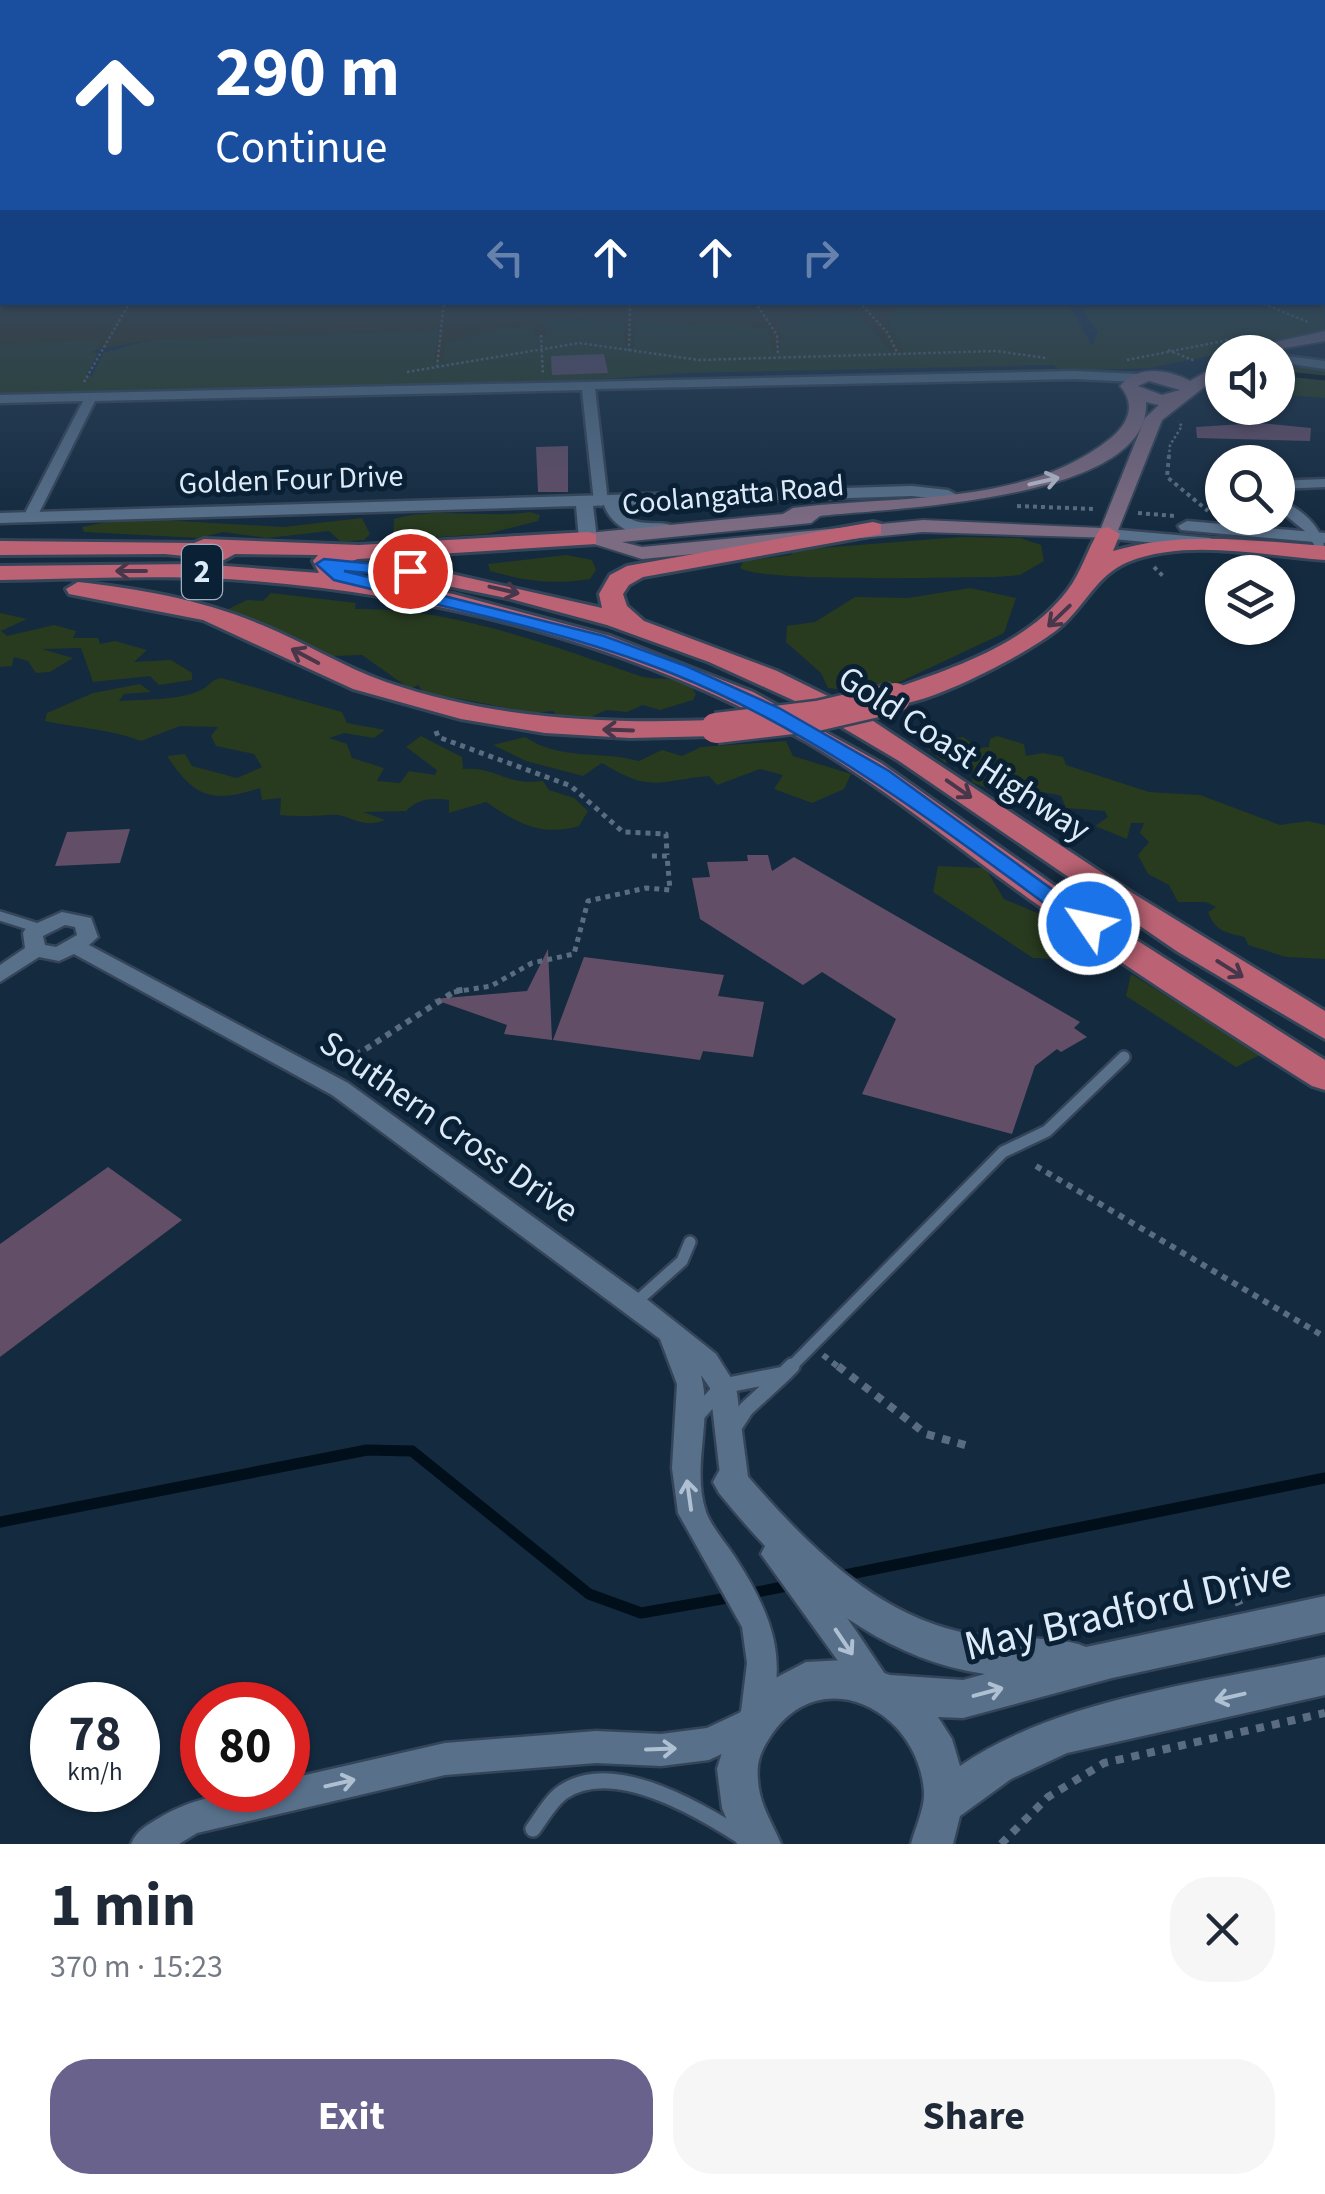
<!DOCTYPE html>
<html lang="en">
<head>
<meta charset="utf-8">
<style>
  body { margin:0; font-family:"Source Sans 3",sans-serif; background:#f6f6f7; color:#1f2937; height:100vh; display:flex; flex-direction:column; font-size:38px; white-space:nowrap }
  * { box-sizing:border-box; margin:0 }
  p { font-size:32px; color:#747a83 }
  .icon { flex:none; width:55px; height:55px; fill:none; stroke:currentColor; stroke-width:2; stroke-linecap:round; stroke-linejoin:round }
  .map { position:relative; height:1844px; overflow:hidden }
  .drawer { display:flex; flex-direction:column; background:#fff; flex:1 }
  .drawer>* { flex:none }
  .banner { position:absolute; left:0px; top:0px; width:1325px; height:305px; box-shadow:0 2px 8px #0004; background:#1a4fa0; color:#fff; overflow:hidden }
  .fabs { position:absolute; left:1205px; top:335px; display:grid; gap:20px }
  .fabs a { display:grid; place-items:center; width:90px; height:90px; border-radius:50%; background:#fff; box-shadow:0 2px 8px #0004; font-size:50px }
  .speed { position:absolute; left:30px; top:1682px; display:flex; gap:20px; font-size:50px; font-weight:700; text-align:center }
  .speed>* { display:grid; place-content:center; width:130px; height:130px; border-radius:50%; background:#fff; box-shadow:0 2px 8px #0004; line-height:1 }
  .speed small { font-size:25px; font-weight:400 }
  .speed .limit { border:15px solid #d22; background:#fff; color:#111 }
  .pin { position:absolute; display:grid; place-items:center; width:85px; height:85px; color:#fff; margin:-42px; border:5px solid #fff; border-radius:50%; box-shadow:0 2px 10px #0007 }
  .me { position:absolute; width:110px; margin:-55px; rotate:304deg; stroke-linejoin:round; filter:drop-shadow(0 0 8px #0008) }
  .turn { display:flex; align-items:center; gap:35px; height:210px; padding:0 50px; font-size:45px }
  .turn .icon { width:130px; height:130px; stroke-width:2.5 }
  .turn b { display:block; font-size:70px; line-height:85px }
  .lanes { display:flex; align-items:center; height:95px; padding:0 50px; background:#0003; justify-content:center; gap:50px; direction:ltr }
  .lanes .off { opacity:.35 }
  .round { display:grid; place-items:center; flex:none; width:105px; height:105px; border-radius:40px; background:#f6f6f7 }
  .overview { display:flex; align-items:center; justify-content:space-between; height:170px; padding:0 50px }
  h1 { font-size:60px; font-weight:700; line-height:75px }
  .cta { display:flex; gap:20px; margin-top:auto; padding:20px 50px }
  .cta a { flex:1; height:115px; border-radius:40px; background:#68628c; color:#fff; font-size:40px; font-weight:700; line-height:115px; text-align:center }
  .cta a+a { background:#f6f6f7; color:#1f2937 }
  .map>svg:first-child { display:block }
  .green { fill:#283b1f }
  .sand { fill:#372f0e }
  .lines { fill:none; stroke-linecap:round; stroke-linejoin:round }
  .stream-far1 { stroke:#000f19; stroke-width:5 }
  .stream { stroke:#000f19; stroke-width:11 }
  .building { fill:#634e68 }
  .service-far2-casing { stroke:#354559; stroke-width:14 }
  .service-far1-casing { stroke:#354559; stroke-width:16 }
  .service-casing { stroke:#354559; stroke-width:20 }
  .minor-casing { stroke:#354559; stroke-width:5 }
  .tertiary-casing { stroke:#354559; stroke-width:5 }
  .secondary-casing { stroke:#354559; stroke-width:4 }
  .trunk-casing { stroke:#354559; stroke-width:6 }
  .path-far4 { stroke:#5a6d80; stroke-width:2.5; stroke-dasharray:2.5 2.5; stroke-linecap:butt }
  .path-far3 { stroke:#5a6d80; stroke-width:4; stroke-dasharray:4 4; stroke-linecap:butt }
  .path-far2 { stroke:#5a6d80; stroke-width:5; stroke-dasharray:5 5; stroke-linecap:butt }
  .path-far1 { stroke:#5a6d80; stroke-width:6; stroke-dasharray:6 6; stroke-linecap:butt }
  .path { stroke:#5a6d80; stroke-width:8; stroke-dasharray:8 8; stroke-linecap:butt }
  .service-far2 { stroke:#58708a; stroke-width:9 }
  .service-far1 { stroke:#58708a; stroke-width:11 }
  .service { stroke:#58708a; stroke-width:15 }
  .minor { fill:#58708a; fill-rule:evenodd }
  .tertiary { fill:#58708a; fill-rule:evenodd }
  .secondary { fill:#7d6b82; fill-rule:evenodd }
  .trunk { fill:#bb6375; fill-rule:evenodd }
  .trunk-bridge-casing { stroke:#354559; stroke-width:35; stroke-linecap:butt }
  .trunk-bridge { stroke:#bb6375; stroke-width:30 }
  .oneway { stroke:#bbbecf }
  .oneway2 { stroke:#48374b }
  .oneway3 { stroke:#aec0d2 }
  .route { fill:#1a73e8; stroke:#114b97; stroke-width:2.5 }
  .labels { text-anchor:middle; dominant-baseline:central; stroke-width:10; stroke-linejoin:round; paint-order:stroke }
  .far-street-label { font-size:30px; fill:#ddebf9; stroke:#0a2035 }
  .shield { fill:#0a2035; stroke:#9eaebe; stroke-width:2.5 }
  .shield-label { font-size:32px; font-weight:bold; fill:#ddebf9 }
  .street-label { font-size:35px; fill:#ddebf9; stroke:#0a2035 }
  .near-street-label { font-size:42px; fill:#ddebf9; stroke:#0a2035 }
</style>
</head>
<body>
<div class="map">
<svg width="1325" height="1844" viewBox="0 0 1325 1844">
  <rect width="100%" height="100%" fill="#142a3f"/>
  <path class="green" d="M1323,272L1325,333L1149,368L1061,371L1053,365L685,373L547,383L0,394V344L102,339L98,349L91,352L98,353L85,377L92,376L103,353L151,340L439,330L435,361L442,362L446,343L499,328L533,327L535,335L545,318L623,322L626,346L634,347L635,322L769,328L780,350L778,328L783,322C842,315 852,298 890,351L902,352L888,323L895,307L1067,302L1092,345L1098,332L1078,303L1322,302Z
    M1289,366L1325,370V398L1278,394V370Z
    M530,512L540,515L538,521L486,534L393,540L394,519C435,506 486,519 530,512Z
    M127,518L284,527L362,518L370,534L364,540L341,542L329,531L267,538L223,532L200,538L84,532L82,527Z
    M961,537L1020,538L1041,545L1044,561L1020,575L995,577C953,577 764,583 740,568L743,561L791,555L794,550Z
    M566,555L592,560L596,570L590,579C553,585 526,581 490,571L488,564Z
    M970,588L1016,598L1004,633L874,694L828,688L821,673L786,642L787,626L815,622L855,597L908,598Z
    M271,593L356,603L355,609C451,607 549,645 640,676C659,682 684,673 696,694L693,700L660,710L643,705L627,712L606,710L591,717H558L553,711L534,713L456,698L450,702L425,694L418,685L410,689L362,655L332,656L228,609L247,600L263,601Z
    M0,613L27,619L1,631L7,636L54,625L76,631L73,638H98L100,644L115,641L147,650L134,662L171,660L192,673V680L159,685L150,676L93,682L81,648L42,649L73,658L50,672L36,673L28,661L14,657L12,666L0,667Z
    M221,678L342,712L347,723L385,730L374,738L344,733L329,738L347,744L352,758L384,768L377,781L400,783L409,771L435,775L437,770L406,747L421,736L462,757L463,769C497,766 504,786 543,781L549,790L574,798L588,811L579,826C542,837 517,823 486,802L449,813V800C431,798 419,798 406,811L363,812L385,820C358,830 352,813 329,815C312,816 298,817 280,815L281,798L262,800L260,788C212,804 194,797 167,756L185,754L192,766L237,778L262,767L254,754L216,746L211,736L218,727L180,726L141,741C110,729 78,728 45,721L47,713L93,693L140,684L151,692L124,694L119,701C143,699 179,701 201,690C210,686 210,680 221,678Z
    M997,736L1024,744L1026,756L1043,753L1063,757L1066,765L1149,792L1200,795L1280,825L1308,821L1325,825V959L1286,957L1248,945L1245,937C1226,933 1215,931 1208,912L1216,907L1206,902H1178L1169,885L1148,874L1138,855L1149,842L1140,833L1144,823H1131L1127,839L1095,826L1108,817L1105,811L1066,808L1061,796C1028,786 1006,798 972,782L973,774L964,770L965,759L956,756L945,763L929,750L931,744L963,737L978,748L989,747L990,739Z
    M525,737C561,761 599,750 639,761L662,750L682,756L701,747L786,741L793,756L851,774L844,789L812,803L774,789L783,775L760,769L717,785L709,776C655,781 652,793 602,763L583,776L526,761L493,745Z
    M938,866L985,868L1004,899L1058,922L1083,960L1033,958L933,892Z
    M1131,974L1262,1054L1236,1067L1126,996Z"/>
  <path class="sand" d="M0,269L2,302L974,303L945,309L895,307L888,324L903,352L890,351C853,298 842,314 783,322L778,328L783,339L778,342L780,351H773L768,328L635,322L633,346H626L623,322L545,318L546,335L534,336L532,327L499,328L446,343L442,362H434L439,330L151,340L98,349L100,340L0,344Z"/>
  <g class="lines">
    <path class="stream-far1" d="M1278,373L1325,378"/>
    <path class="stream" d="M0,1522L367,1450L412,1451L589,1594L641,1613L733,1597
      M840,1576L1325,1478
      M747,1594L792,1585"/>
  </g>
  <path class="building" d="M604,354L608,373L552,375L551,356Z
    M1259,423L1311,428L1310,441L1197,438L1196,427Z
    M568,446V492H538L536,447Z
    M130,829L120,863L55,866L67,832Z
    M747,855H768L772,871L794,857L1080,1022L1074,1028L1087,1037L1061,1052L1057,1049L1035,1066L1012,1134L862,1094L896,1019L822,972L803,985L700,919L692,878L710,877L707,862L748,861Z
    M548,949L552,1040L504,1034L507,1025L433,999L527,991Z
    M584,957L724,975L718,996L764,1002L753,1057L703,1051L700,1060L553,1040Z
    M108,1167L182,1220L0,1357V1244Z"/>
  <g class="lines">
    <defs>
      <path id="service-far2" d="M0,916L38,928"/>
      <path id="service-far1" d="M635,1303L682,1261L690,1242
        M789,1369L1003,1152L1047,1131L1124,1057"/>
      <path id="service" d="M784,1374L792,1366
        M697,1415L723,1386L784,1374L746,1409L733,1429
        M533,1829C542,1817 551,1800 563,1792C616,1756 708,1815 753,1844"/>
      <path id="minor" d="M1278,355L1325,361V369L1278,362Z
        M1074,371L1139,374L1145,378L1139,382L1074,379L595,389L608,502L601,506L594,502L582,390L95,401L37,517L30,521L23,517L83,401L0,403V395Z
        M1325,479V487L1278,489V481Z
        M1278,499C1302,509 1325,528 1325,555L1320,554L1306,532L1278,509Z
        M62,912L91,918L98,937L89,945L348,1083L644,1297L716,1354L736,1386L750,1492L746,1501L736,1505L726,1501L722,1492L710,1388L701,1375C713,1420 691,1467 706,1512C712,1528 726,1543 735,1557C775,1619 791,1666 762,1735L709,1760L661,1766L596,1763L445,1775L197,1833L179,1844H131C137,1830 146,1826 159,1818C200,1794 241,1790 288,1790V1779L445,1743L596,1731L661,1734L707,1728L741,1712L747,1663L742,1627L678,1513L672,1468L677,1384L660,1339L332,1095L74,954L59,961L39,957L0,982V965L25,948L23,933L26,928ZM65,925L75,927L77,935L56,947L45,945L43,936Z
        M776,1541C809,1553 864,1644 886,1675L891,1686L886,1697L875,1701L864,1697L761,1554L766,1544Z"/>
      <path id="tertiary" d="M912,486L948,490L957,495L948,500L912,496L621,505C632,535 660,515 679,529C656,547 613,533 604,505L593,506L597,539L588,544L579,539L576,506L0,523V513Z
        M1187,521L1325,533V543L1181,530L1178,526Z
        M1108,529L1210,538L1219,543L1210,548L1102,538L1099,534Z
        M731,1466L743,1471C805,1542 875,1617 971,1634C1006,1641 1056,1634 1086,1647L1325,1596V1632L1112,1678L963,1718L938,1717L952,1739L960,1766C1058,1698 1209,1682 1325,1657V1695L1067,1753L1011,1779L960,1816L953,1844H911C915,1828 925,1808 924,1792C919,1711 821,1659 770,1737C761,1751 756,1762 758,1780C759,1804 772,1822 781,1844H737L722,1808L717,1769L729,1729L756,1688L806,1662L845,1660L890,1675L963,1680L985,1674C870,1657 789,1579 719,1493L713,1482L719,1471Z"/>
      <path id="secondary" d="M1325,331V341L1262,352H1231Z
        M1222,363V373L1162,420L1115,538L923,532L642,559L578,539L588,533L783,514L793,508C896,495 1026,507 1111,438C1129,423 1136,404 1120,386C1138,365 1167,369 1190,381ZM1149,381L1180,390L1162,395L1138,386ZM1146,402L1159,405L1145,418L1101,528L923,520L642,547L622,542L811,523L820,516C886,508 1152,502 1146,402Z"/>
      <path id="trunk" d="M873,522L881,524V534L643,577L629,585L623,594L627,606L644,621L777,671L858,711L1134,894L1325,1011V1039L1178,952L899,761L806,706L709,662L607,625L511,599L398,576L395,571L407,564L602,608L599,594L610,575L627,566Z
        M1108,527L1120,534L1113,551C1183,530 1253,541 1325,546V560C1264,556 1187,538 1128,562C1095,576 1085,607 1058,629C1030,652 919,712 885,704L881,698L885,692C949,669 1024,647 1067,591C1082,572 1087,549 1100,529Z
        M588,532L596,534V544L358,559L339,565L366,579L453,594L610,636L753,692L881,763L1086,908L1325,1060V1090L1312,1086C1216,1025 1121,964 1028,898C954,845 884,787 805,741C629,641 428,592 227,579C152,575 76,579 0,580V566L198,564L319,573L313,561L318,555L235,554L224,560L165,554L0,555V541L194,543L204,539L359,545Z
        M78,582C141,589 203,600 262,625C304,642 343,667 386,682C492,719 605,724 716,720L730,728L716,736L630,738L545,733L461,719L353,689L203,620L69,594L66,589Z"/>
    </defs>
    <use href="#service-far2" class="service-far2-casing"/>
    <use href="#service-far1" class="service-far1-casing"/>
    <use href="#service" class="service-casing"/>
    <use href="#minor" class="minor-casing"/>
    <use href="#tertiary" class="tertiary-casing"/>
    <use href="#secondary" class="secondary-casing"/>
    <use href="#trunk" class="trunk-casing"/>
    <path class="path-far4" d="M755,302L777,335L778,355
      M859,302L887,332L898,354
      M1259,302L1308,322
      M541,335L543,375
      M1168,350L1195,361
      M629,351L630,302
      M1127,360L1228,340
      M437,367L444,302
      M407,372L579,343L699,360L996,351L1046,358
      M84,382L130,302
      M1169,457L1170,445L1182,426L1178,422"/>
    <path class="path-far3" d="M1169,455L1167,477L1208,511
      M1017,506L1094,509
      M1138,513L1175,516
      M1154,567L1163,576"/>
    <path class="path-far2" d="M436,731L438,737L571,786L623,832L666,834L667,855
      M454,992L491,986L532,963L574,954L588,901L646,888L670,890L667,856H651"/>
    <path class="path-far1" d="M332,1061L361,1052L455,991L468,989
      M1036,1166L1325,1337
      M823,1355L841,1369"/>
    <path class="path" d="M838,1366L926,1434L972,1447
      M1230,1583L1240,1606
      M1001,1844L1048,1797L1104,1763L1325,1713"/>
    <use href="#service-far2" class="service-far2"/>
    <use href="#service-far1" class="service-far1"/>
    <use href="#service" class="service"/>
    <use href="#minor" class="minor"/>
    <use href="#tertiary" class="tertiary"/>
    <use href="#secondary" class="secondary"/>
    <use href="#trunk" class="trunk"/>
    <defs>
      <path id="trunk-bridge" d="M716,728L817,716L895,698"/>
    </defs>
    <use href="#trunk-bridge" class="trunk-bridge-casing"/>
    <use href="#trunk-bridge" class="trunk-bridge"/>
  </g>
  <defs><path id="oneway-shaft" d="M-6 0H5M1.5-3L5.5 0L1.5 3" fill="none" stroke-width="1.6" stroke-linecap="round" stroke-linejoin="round" transform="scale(2.5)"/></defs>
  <use class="oneway" href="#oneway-shaft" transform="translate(1044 481) rotate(-13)"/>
  <g class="oneway2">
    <use href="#oneway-shaft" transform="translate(131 571) rotate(180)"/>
    <use href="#oneway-shaft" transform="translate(504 590) rotate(13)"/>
    <use href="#oneway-shaft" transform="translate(1059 616) rotate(136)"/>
    <use href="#oneway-shaft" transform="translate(305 656) rotate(-152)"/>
    <use href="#oneway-shaft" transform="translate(618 730) rotate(-178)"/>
    <use href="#oneway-shaft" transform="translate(959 789) rotate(35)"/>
    <use href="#oneway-shaft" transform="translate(1230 969) rotate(32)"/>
  </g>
  <g class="oneway3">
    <use href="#oneway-shaft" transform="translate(689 1495) rotate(-98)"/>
    <use href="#oneway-shaft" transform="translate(844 1642) rotate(56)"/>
    <use href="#oneway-shaft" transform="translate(988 1692) rotate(-15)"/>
    <use href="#oneway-shaft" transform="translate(1230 1697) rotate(167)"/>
    <use href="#oneway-shaft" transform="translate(661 1749) rotate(-2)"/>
    <use href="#oneway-shaft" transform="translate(340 1783) rotate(-13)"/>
  </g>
  <linearGradient id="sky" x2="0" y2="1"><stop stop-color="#0b1723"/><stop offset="0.51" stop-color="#344a63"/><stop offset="1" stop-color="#344a63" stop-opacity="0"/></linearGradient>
  <rect width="1325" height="527" fill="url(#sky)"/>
  <path class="route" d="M324,559L415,568L418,571L410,576L344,571L604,636L686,666L779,708L889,771L1100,924L1089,932L1081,930C950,835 822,733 671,673C563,630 447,608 334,580L316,564Z"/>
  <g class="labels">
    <g class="far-street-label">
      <text transform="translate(291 480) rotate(-2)">Golden Four Drive</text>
      <text transform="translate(733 495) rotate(-5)">Coolangatta Road</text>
    </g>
    <rect class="shield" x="182" y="545" width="40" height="54" rx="8"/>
    <g class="shield-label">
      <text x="202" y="572">2</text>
    </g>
    <g class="street-label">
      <text transform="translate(964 754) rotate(33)">Gold Coast Highway</text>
      <text transform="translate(449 1127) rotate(35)">Southern Cross Drive</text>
    </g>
    <g class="near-street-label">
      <text transform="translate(1128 1610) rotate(-13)">May Bradford Drive</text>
    </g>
  </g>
</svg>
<div class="fabs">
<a><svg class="icon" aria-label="sound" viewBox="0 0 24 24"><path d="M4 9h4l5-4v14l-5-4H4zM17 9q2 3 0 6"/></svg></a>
<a><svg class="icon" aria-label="search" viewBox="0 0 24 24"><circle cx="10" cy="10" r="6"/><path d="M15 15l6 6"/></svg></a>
<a><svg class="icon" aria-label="layers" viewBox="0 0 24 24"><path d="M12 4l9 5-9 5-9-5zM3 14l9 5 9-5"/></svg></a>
</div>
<div class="speed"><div>78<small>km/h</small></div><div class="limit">80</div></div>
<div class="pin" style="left:410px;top:571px;background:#d93025"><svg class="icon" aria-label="arrive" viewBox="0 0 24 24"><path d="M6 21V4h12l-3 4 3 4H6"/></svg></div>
<svg class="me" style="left:1089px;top:924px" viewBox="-20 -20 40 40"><circle r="17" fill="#1a73e8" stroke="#fff" stroke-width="3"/><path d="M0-11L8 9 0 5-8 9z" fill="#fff"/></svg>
<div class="banner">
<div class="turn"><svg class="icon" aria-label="ahead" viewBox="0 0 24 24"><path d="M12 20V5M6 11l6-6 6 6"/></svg><div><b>290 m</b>Continue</div></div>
<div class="lanes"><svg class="icon off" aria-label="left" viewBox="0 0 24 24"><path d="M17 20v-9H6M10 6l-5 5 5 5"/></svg><svg class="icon" aria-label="ahead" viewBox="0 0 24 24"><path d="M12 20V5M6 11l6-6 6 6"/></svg><svg class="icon" aria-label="ahead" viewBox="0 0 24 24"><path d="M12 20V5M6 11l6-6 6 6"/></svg><svg class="icon off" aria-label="right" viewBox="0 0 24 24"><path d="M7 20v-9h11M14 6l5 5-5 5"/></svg></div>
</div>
</div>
<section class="drawer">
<div class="overview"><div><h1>1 min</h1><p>370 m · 15:23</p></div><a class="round"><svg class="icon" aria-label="close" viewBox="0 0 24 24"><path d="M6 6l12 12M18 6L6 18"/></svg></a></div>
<div class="cta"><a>Exit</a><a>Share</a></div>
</section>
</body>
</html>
